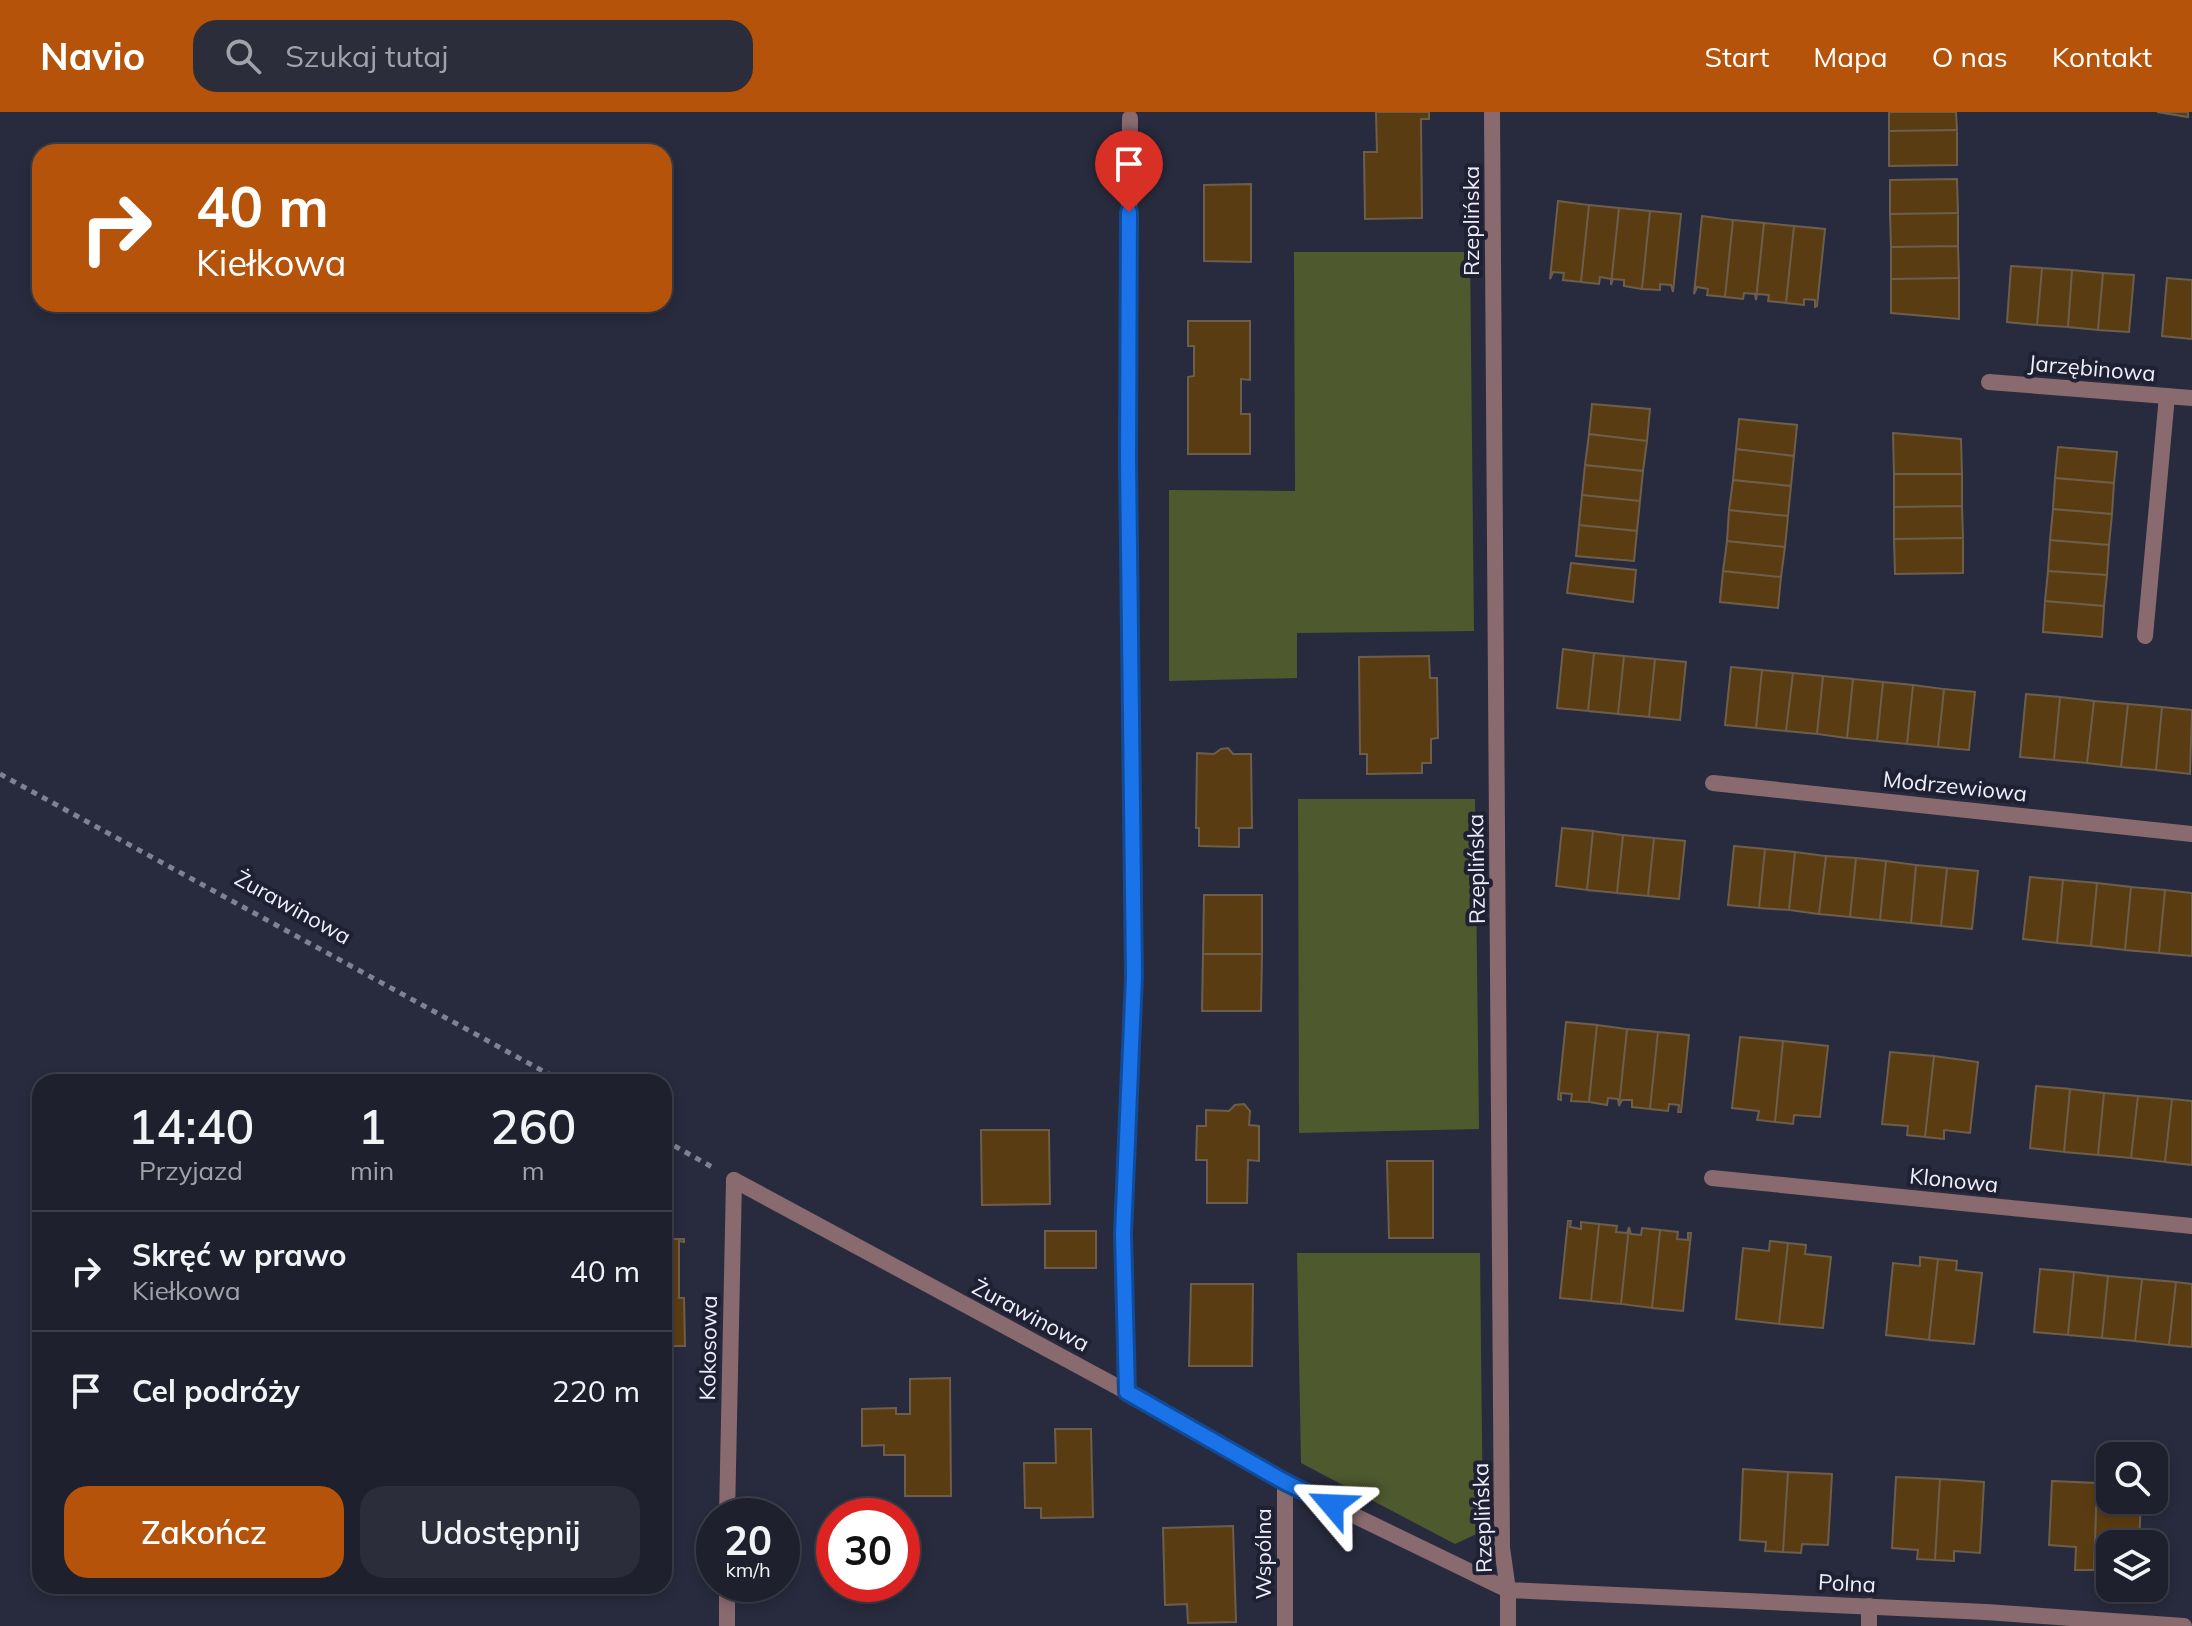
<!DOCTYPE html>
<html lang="pl">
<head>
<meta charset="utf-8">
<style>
  body { margin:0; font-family:Mulish,sans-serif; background:#2b2d3a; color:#f1f3f6; height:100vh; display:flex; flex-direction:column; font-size:30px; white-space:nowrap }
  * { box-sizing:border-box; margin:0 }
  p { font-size:26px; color:#a1a3aa }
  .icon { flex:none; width:44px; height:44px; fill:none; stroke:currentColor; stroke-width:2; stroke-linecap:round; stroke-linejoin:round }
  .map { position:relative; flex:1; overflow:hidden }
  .drawer { position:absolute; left:32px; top:962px; width:640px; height:520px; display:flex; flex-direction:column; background:#1e202e; border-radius:24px; box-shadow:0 4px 12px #0003,0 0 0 2px #3c3e4a }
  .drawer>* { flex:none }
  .banner { position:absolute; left:32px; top:32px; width:640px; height:168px; border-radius:24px; box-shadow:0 4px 12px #0003,0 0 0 2px #3c3e4a; background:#b45309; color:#fff; overflow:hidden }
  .controls { position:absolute; left:2096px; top:1330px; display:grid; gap:16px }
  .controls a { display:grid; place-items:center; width:72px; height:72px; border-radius:16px; background:#1e202e; box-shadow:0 4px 12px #0003,0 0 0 2px #3c3e4a; font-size:40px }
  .speed { position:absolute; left:696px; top:1386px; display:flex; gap:16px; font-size:40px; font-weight:700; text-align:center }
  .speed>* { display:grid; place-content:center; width:104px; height:104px; border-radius:50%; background:#1e202e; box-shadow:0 4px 12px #0003,0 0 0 2px #3c3e4a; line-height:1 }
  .speed small { font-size:20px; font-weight:400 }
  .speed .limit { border:12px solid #d22; background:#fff; color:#111 }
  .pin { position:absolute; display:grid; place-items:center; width:68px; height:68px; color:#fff; margin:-82px -34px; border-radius:50% 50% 50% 0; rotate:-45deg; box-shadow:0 0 8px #0007 }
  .pin .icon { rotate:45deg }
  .me { position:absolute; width:88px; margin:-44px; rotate:296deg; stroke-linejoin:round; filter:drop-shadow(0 0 6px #0008) }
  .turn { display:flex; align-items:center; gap:28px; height:168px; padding:0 32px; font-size:36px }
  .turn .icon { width:104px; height:104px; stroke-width:2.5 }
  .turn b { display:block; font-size:56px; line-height:68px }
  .eta { display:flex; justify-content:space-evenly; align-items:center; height:136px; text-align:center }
  .eta b { font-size:48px; font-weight:600; line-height:56px }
  .button { display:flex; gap:16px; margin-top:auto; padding:16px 32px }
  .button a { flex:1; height:92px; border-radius:24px; background:#b45309; color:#fff; font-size:32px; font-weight:600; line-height:92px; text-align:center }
  .button a+a { background:#2b2d3a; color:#f1f3f6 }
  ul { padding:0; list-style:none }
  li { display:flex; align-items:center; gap:24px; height:120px; padding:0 32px; border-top:2px solid #3c3e4a }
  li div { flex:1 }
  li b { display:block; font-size:30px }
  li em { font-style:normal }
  header { display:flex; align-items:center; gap:48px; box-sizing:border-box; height:112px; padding:0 40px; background:#b45309; color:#fff }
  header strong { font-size:38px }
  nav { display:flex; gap:44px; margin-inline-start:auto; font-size:28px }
  .search { width:560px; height:72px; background:#2b2d3a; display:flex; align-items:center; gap:20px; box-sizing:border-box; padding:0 28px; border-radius:24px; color:#a1a3aa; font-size:30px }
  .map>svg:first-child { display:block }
  .green { fill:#4f592e }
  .building { fill:#5a3c12; stroke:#6d5e4c; stroke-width:2 }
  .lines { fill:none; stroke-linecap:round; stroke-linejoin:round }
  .path { stroke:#808291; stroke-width:5; stroke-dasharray:6 6; stroke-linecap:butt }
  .service { stroke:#896a6f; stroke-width:16 }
  .minor { stroke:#896a6f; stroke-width:16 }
  .route-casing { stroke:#114b97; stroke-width:20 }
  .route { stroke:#1a73e8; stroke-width:14 }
  .labels { text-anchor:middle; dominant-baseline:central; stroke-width:8; stroke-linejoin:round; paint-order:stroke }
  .street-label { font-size:22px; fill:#edeffb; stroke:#1f2133 }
</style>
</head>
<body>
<header>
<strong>Navio</strong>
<div class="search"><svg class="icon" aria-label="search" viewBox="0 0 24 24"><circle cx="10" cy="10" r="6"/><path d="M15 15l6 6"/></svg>Szukaj tutaj</div>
<nav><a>Start</a><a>Mapa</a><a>O nas</a><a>Kontakt</a></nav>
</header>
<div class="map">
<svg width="2192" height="1514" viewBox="0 0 2192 1514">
  <rect width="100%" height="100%" fill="#282b3d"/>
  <path class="green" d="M1294,140H1470L1474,519L1297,521V566L1169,569V378L1295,379Z
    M1298,687H1475L1479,1017L1299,1021Z
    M1297,1141H1480L1483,1419L1455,1432L1301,1351Z"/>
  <path class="building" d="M1376,0H1429V7H1421L1422,106L1365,107L1364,40H1377Z
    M1889,0H1956L1957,18L1889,19Z
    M2157,0H2188V5Z
    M1957,18V53L1889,54V19Z
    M1957,67L1958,101L1890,102V68Z
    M1251,72V150L1204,149V73Z
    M1558,89L1589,93L1581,170L1563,168L1564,161L1553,160L1550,167Z
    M1589,93L1619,96L1611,173V167L1600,165L1599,172L1581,170Z
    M1619,96L1650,99L1642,177L1624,174V168L1613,167L1611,173Z
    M1650,99L1681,102L1673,180L1671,173L1660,172V178L1642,177Z
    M1958,101V134L1891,135L1890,102Z
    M1702,104L1733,108L1725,185L1707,183L1708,177L1697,175L1694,182Z
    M1733,108L1764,111L1756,188L1755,182L1744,181L1743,187L1725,185Z
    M1764,111L1794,114L1786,191L1768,189L1769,183L1757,182L1756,188Z
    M1794,114L1825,117L1817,194L1815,195V188L1804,187V193L1786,191Z
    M1958,134L1959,166L1891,167V135Z
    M2011,154L2042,156L2037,213L2007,210Z
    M2042,156L2072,158L2068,215L2037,213Z
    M2072,158L2103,161L2098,218L2068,215Z
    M2103,161L2134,163L2129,220L2098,218Z
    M1959,166V207L1891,201V167Z
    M2167,166L2192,168V227L2162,224Z
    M1188,209H1250V268L1241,267V302H1250V342H1188V265L1194,264V234H1188Z
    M1592,292L1650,297L1647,329L1589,322Z
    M1739,307L1797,313L1794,344L1736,337Z
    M1893,321L1961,327L1962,362H1894Z
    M1589,322L1647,329L1643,359L1585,353Z
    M2058,335L2117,340L2114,371L2055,366Z
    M1736,337L1794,344L1791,374L1733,368Z
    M1585,353L1643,359L1640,389L1582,383Z
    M1894,362H1962V394L1894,395Z
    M2055,366L2114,371L2112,402L2053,397Z
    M1733,368L1791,374L1788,404L1729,398Z
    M1582,383L1640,389L1637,419L1579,413Z
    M1962,394L1963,426L1894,427V395Z
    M2053,397L2112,402L2109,433L2050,428Z
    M1729,398L1788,404L1785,435L1727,429Z
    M1579,413L1637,419L1634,449L1576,444Z
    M1963,426V461L1895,462L1894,427Z
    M2050,428L2109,433L2107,463L2048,459Z
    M1727,429L1785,435L1781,465L1723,459Z
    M1571,451L1636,458L1633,490L1567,481Z
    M1723,459L1781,465L1778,496L1720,490Z
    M2048,459L2107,463L2104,494L2045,489Z
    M2045,489L2104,494L2102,525L2043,520Z
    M1563,537L1594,541L1588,599L1557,596Z
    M1594,541L1624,544L1618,602L1588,599Z
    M1429,544L1430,566H1437L1438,626L1431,627V651H1422V661L1367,662V642H1360L1359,545Z
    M1624,544L1655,547L1649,605L1618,602Z
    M1655,547L1686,550L1680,608L1649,605Z
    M1731,555L1762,558L1756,616L1725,613Z
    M1762,558L1793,561L1786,619L1756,616Z
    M1793,561L1823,564L1817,622L1786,619Z
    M1823,564L1853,567L1847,626L1817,622Z
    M1853,567L1883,570L1877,629L1847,626Z
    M1883,570L1913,573L1907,632L1877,629Z
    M1913,573L1944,577L1938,635L1907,632Z
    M1944,577L1975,580L1969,638L1938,635Z
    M2026,582L2060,585L2054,648L2020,645Z
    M2060,585L2094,589L2087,651L2054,648Z
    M2094,589L2128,592L2121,655L2087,651Z
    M2128,592L2162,595L2156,658L2121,655Z
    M2162,595L2192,598L2190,662L2156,658Z
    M1228,636L1233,642H1251L1252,716H1239V735L1199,734V716H1196L1197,641L1214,642L1221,637Z
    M1562,716L1593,719L1587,778L1556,774Z
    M1593,719L1623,723L1617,781L1587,778Z
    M1623,723L1654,726L1648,784L1617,781Z
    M1654,726L1685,729L1679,787L1648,784Z
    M1734,734L1765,737L1759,796L1728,793Z
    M1765,737L1795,740L1789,798L1759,796Z
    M1795,740L1826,744L1819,802L1789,798Z
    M1826,744L1856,746L1850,805L1819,802Z
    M1856,746L1886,749L1880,808L1850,805Z
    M1886,749L1916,753L1911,811L1880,808Z
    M1916,753L1947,756L1941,814L1911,811Z
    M1947,756L1978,759L1972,817L1941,814Z
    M2030,765L2063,768L2057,831L2023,827Z
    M2063,768L2097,771L2091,834L2057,831Z
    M2097,771L2131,775L2125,838L2091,834Z
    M2131,775L2165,778L2159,841L2125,838Z
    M2165,778L2192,781V844L2159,841Z
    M1204,783H1262V842H1203Z
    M1203,842H1262L1261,899H1202Z
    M1566,910L1597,913L1589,990L1571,989L1572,982L1561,981V988L1558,987Z
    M1597,913L1627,917L1619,994L1618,987L1608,986L1607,993L1589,990Z
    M1627,917L1658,920L1650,997L1632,995V988H1622L1619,994Z
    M1658,920L1689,923L1681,1000H1678L1679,993L1669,992L1668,999L1650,997Z
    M1740,925L1783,929L1775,1010L1757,1008L1759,999L1732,996Z
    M1783,929L1828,934L1820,1005L1794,1003L1793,1012L1775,1010Z
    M1890,940L1934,944L1925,1025L1907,1023L1908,1014L1882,1012Z
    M1934,944L1978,950L1970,1021L1944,1018V1027L1925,1025Z
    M2036,974L2070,977L2064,1040L2030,1036Z
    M2070,977L2104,981L2098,1043L2064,1040Z
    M2104,981L2138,984L2131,1046L2098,1043Z
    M2138,984L2172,987L2165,1050L2131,1046Z
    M2172,987L2192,989V1053L2165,1050Z
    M1244,992L1250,999L1249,1013L1259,1014V1049L1248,1048L1247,1091H1207V1048H1196L1197,1014H1206V998L1229,999L1235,993Z
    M981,1018H1049L1050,1092L982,1093Z
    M1387,1049H1433V1126H1389Z
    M1568,1109H1571L1570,1115L1581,1117V1110L1599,1112L1591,1189L1560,1186Z
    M1599,1112L1617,1114L1616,1120L1627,1121L1629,1115L1621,1192L1591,1189Z
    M1629,1115L1631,1122L1641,1123L1642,1116L1660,1118L1652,1196L1621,1192Z
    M1660,1118L1678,1120L1677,1127L1688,1128V1121H1691L1683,1199L1652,1196Z
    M1045,1119H1096V1156H1045Z
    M664,1127H684V1130L679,1129V1186H684L685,1234H664Z
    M1770,1129L1788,1131L1779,1212L1736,1207L1743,1136L1769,1139Z
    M1788,1131L1806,1133L1805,1142L1831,1145L1823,1216L1779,1212Z
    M1920,1145L1938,1147L1929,1228L1886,1223L1893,1151L1920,1154Z
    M1938,1147L1957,1149L1956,1158L1982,1161L1974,1232L1929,1228Z
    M2040,1157L2074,1160L2068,1223L2034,1220Z
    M2074,1160L2108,1164L2102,1226L2068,1223Z
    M2108,1164L2142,1167L2135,1229L2102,1226Z
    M2142,1167L2176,1170L2169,1233L2135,1229Z
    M2176,1170L2192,1172V1235L2169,1233Z
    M1191,1172H1253L1252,1254H1189Z
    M950,1266L951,1384H905V1343H884V1333L862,1334V1297L896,1296V1302H910V1267Z
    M1055,1317H1091L1093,1405L1041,1406V1396H1025L1024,1351H1056Z
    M1743,1357L1788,1360L1783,1440L1765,1439L1766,1430L1740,1428Z
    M1788,1360L1832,1362L1828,1433L1802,1432L1801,1441L1783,1440Z
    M1896,1365L1940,1367L1935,1448L1917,1447L1918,1438L1892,1436Z
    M1940,1367L1984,1370L1980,1441L1954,1439V1449L1935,1448Z
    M2052,1369L2097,1371L2094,1458H2075L2076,1435L2049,1433Z
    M2097,1371H2110V1388H2141L2139,1432H2110V1459L2094,1458Z
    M1233,1414L1236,1510L1188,1511L1187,1492L1165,1493L1163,1416Z"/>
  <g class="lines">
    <path class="path" d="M0,662L563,970
      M664,1028L712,1055"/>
    <path class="service" d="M2145,524L2167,284
      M727,1404L734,1068
      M1869,1494V1514
      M727,1514V1472"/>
    <path class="minor" d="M1492,0L1502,1436L1508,1478V1514
      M1989,270L2192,286
      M1713,671L2192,722
      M1712,1066L2192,1114
      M734,1068L1127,1280L1285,1370L1508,1478L1986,1500L2184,1514
      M1127,1280L1123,1121L1134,865L1127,319L1130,6
      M1285,1370V1514"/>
  </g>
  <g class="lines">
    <defs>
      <path id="route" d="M1129,100L1128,348L1134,865L1123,1121L1127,1280L1285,1370L1332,1393"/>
    </defs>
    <use href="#route" class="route-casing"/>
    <use href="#route" class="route"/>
  </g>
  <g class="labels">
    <g class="street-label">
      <text transform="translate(1471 109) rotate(-90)">Rzeplińska</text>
      <text transform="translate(2092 256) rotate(5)">Jarzębinowa</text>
      <text transform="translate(1955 674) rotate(6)">Modrzewiowa</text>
      <text transform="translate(1476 757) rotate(-91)">Rzeplińska</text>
      <text transform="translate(293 795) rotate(29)">Żurawinowa</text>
      <text transform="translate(1954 1068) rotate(6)">Klonowa</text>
      <text transform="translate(1031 1203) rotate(28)">Żurawinowa</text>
      <text transform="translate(708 1236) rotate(-89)">Kokosowa</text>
      <text transform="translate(1482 1406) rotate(-92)">Rzeplińska</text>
      <text transform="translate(1263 1442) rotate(-90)">Wspólna</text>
      <text transform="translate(1847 1471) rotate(3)">Polna</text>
    </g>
  </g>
</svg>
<div class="controls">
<a><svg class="icon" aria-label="search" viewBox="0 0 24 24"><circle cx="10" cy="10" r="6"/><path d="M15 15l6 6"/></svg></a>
<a><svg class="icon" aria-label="layers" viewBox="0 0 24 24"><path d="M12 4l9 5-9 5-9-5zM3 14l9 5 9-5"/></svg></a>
</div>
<div class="speed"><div>20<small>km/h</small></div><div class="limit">30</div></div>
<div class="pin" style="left:1129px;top:100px;background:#d93025"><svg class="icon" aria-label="arrive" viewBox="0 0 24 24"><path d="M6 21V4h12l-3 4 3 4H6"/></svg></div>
<svg class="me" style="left:1332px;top:1393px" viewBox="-20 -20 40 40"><path d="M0-17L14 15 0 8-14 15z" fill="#1a73e8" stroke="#fff" stroke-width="4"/></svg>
<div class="banner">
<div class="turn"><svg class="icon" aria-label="right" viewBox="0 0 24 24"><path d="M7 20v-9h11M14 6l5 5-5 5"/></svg><div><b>40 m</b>Kiełkowa</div></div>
</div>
<section class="drawer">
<div class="eta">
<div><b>14:40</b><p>Przyjazd</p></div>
<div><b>1</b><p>min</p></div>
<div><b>260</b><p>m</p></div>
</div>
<ul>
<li><svg class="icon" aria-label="right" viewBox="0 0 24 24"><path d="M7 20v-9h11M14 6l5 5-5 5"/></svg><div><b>Skręć w prawo</b><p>Kiełkowa</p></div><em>40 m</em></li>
<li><svg class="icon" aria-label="arrive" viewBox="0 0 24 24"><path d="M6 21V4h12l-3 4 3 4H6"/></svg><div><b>Cel podróży</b></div><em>220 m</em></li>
</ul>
<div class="button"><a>Zakończ</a><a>Udostępnij</a></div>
</section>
</div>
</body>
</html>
